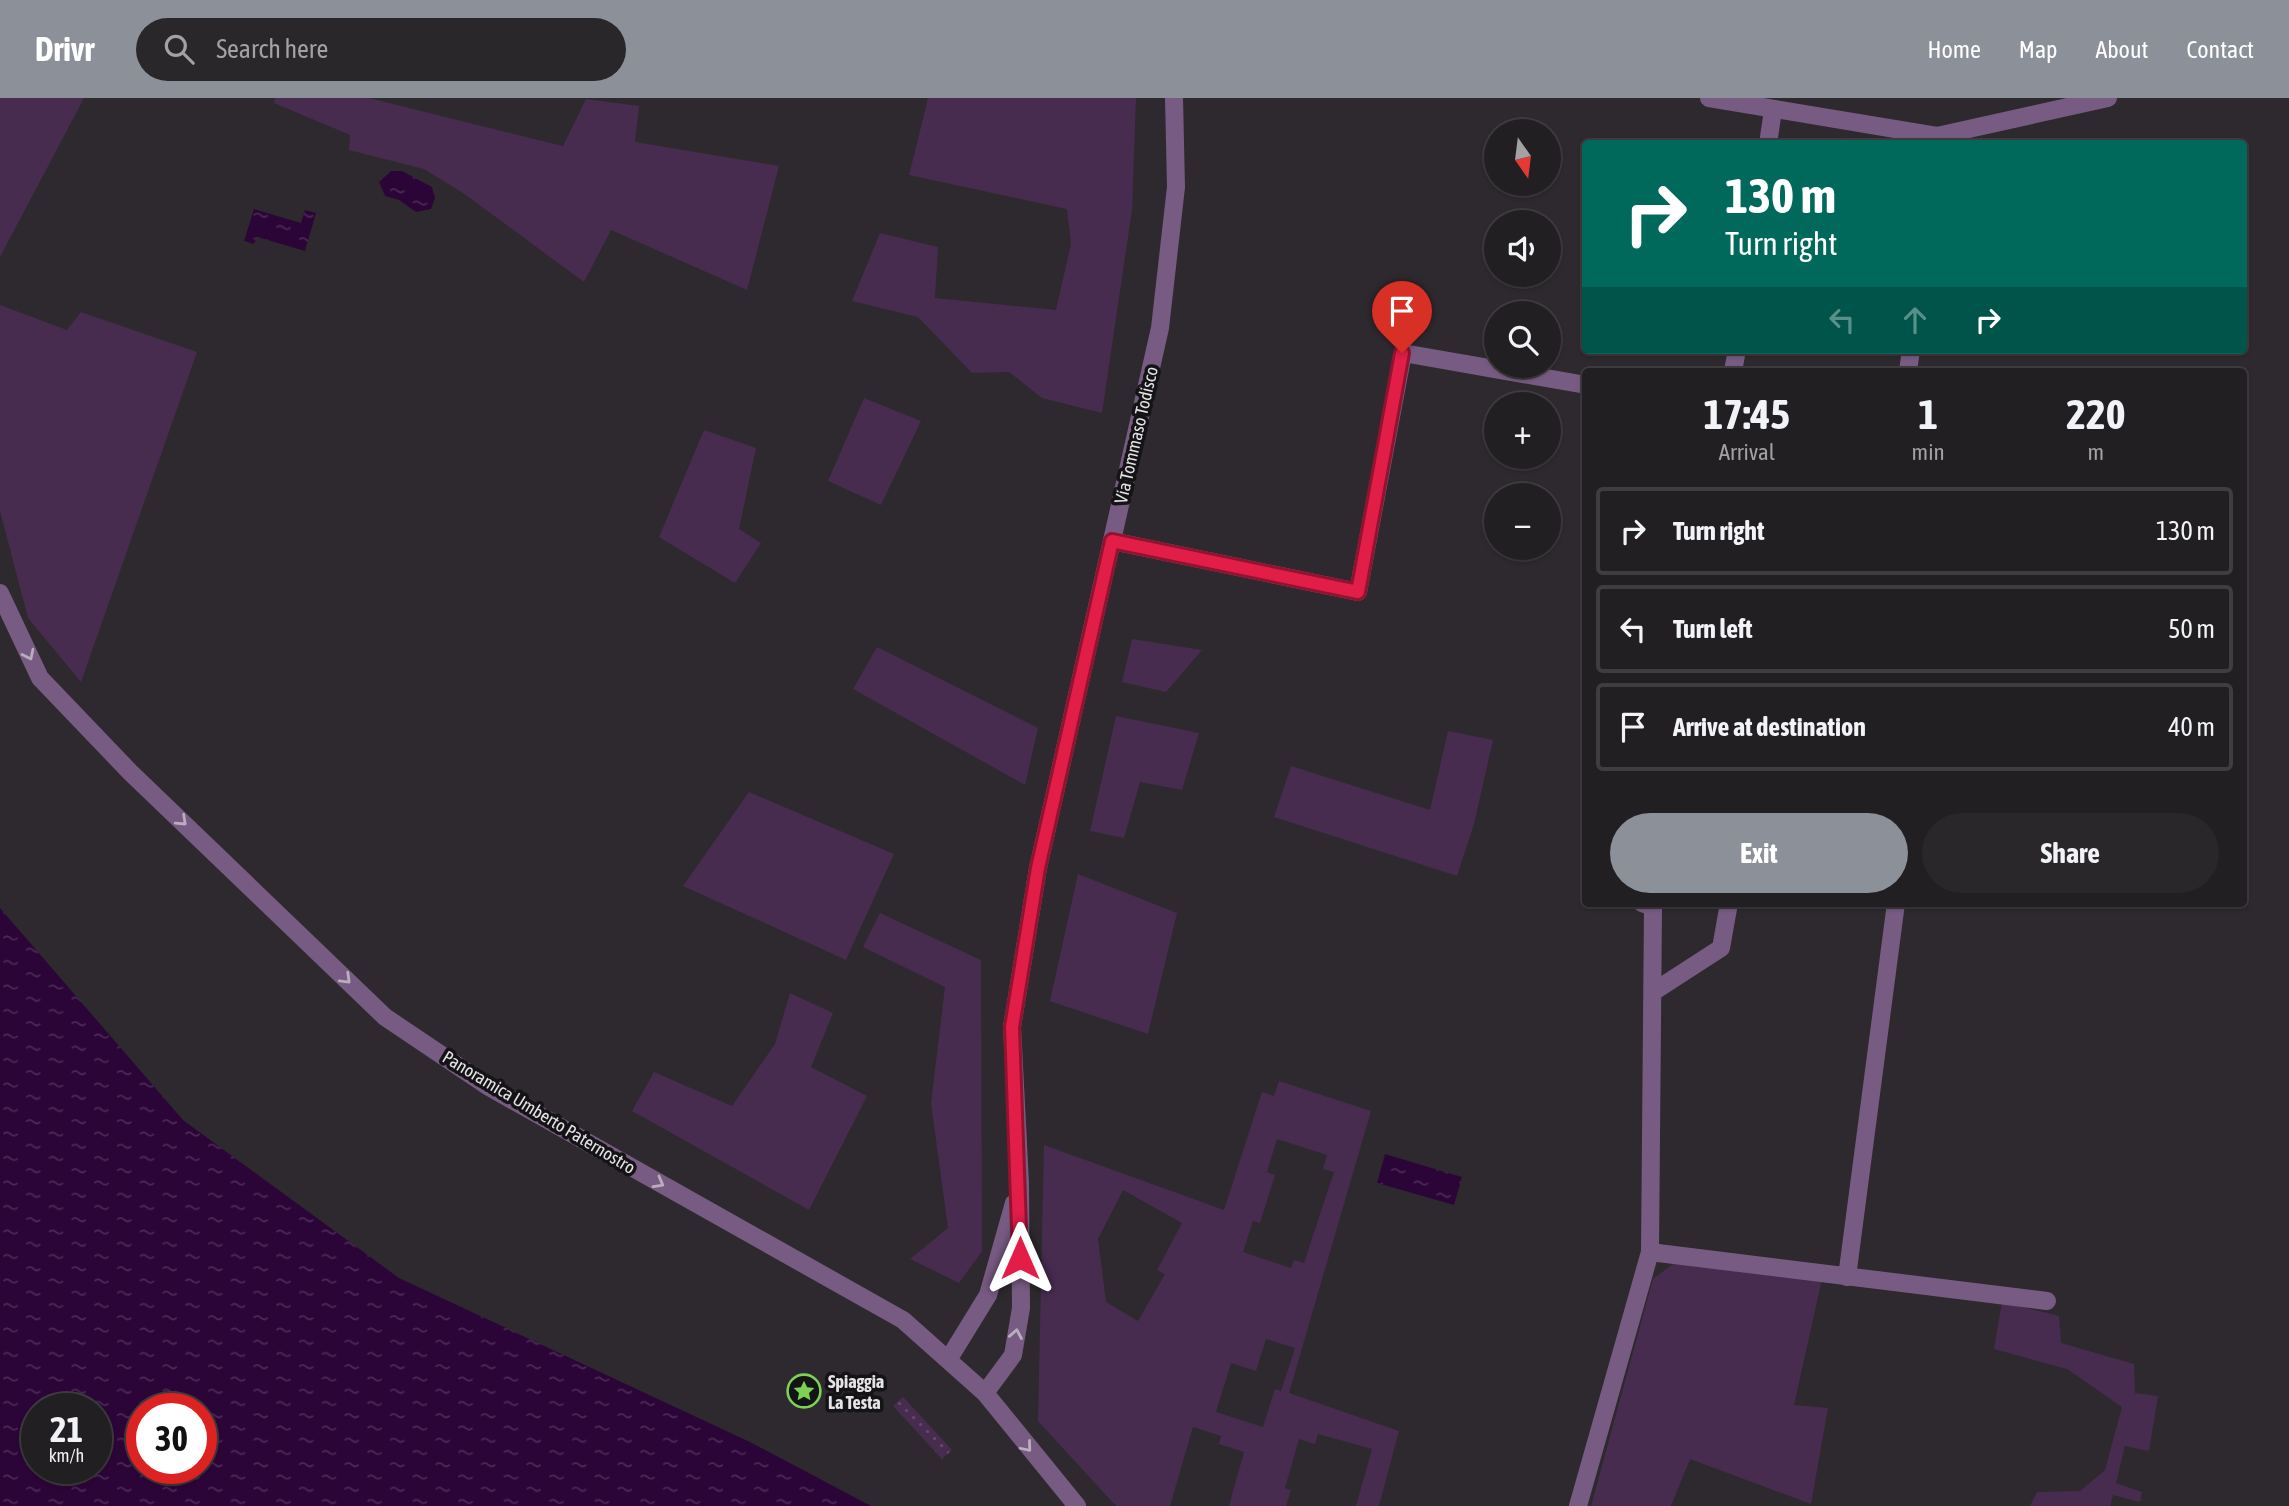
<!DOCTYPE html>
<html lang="en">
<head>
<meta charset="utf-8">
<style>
  body { margin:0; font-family:"Asap Condensed",sans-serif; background:#2a272a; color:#f1f3f6; height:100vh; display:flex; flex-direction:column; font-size:26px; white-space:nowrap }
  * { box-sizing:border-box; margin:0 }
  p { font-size:23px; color:#a2a2a5 }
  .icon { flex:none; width:38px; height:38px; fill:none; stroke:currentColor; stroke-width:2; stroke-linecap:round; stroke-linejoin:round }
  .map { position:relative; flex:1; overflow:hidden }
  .side { position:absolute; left:1582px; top:270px; width:665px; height:539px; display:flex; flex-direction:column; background:#221f22; border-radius:7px; box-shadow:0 2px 5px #0004,0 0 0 2px #3f3d40 }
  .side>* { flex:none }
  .top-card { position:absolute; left:1582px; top:42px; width:665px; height:214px; border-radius:7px; box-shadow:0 2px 5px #0004,0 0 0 2px #3f3d40; background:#00695c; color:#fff; overflow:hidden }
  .needle { width:46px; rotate:166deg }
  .controls { position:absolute; left:1484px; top:21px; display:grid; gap:14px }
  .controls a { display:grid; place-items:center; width:77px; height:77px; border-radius:50%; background:#221f22; box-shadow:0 2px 5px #0004,0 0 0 2px #3f3d40; font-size:35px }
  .speed { position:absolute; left:21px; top:1295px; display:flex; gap:14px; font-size:35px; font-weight:700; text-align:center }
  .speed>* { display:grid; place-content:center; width:91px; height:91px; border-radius:50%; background:#221f22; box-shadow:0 2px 5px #0004,0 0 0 2px #3f3d40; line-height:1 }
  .speed small { font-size:18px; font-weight:400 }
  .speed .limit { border:10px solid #d22; background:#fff; color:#111 }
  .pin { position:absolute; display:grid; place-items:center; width:60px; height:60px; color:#fff; margin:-72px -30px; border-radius:50% 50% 50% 0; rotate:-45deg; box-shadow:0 0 7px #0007 }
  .pin .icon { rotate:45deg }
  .me { position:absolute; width:77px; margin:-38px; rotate:0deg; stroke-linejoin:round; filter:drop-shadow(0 0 5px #0008) }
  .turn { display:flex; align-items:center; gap:24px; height:147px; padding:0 28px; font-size:32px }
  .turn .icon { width:91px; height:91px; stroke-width:2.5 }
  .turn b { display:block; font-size:49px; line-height:60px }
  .lanes { display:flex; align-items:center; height:66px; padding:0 28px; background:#0003; justify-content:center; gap:35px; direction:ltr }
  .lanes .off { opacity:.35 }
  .eta { display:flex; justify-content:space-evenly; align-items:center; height:119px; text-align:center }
  .eta b { font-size:42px; font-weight:700; line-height:49px }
  .action { display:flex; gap:14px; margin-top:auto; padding:14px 28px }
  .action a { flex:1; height:80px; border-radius:42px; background:#8c9099; color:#fff; font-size:28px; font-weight:700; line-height:80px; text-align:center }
  .action a+a { background:#2a272a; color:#f1f3f6 }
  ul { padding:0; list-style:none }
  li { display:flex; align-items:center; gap:21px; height:88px; margin:0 14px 10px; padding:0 14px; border:4px solid #3f3d40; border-radius:7px }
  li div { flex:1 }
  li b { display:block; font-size:26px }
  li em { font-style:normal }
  header { display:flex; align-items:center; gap:42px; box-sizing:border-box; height:98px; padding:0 35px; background:#8c9099; color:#fff }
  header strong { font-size:33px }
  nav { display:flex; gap:38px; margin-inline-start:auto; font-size:24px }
  .search { width:490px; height:63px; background:#2a272a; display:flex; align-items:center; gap:18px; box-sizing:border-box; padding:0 24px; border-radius:38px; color:#a2a2a5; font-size:26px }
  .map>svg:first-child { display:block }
  .grass { fill:url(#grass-dots) }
  .garden { fill:#472c50; fill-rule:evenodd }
  .water { fill:url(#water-ripples); fill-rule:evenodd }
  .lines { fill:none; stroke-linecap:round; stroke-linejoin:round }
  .minor { stroke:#785b83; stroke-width:18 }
  .oneway { stroke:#baadbe }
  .route-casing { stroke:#92132f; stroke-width:18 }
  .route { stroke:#e11d48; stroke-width:12 }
  .labels { text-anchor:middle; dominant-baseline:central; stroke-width:7; stroke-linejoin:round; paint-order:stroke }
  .street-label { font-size:18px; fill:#e6e3e6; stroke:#141315 }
  .poi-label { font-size:18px; font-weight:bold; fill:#e6e3e6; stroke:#141315; text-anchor:start }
</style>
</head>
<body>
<header>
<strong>Drivr</strong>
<div class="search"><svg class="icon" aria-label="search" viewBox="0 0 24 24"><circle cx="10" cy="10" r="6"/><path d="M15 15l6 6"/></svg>Search here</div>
<nav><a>Home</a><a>Map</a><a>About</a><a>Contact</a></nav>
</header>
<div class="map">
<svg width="2289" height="1408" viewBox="0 0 2289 1408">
  <defs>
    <pattern id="grass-dots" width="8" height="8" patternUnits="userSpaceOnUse" patternTransform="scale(1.75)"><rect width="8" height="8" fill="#472c50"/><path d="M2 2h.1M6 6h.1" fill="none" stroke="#624a69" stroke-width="1.8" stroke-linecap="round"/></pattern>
    <pattern id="water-ripples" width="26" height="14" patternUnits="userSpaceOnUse" patternTransform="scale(1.75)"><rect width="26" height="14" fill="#2c0538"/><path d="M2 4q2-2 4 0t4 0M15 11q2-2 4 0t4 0" fill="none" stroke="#4b2955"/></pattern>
  </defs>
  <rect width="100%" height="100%" fill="#2d292e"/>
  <path class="grass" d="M903,1299L952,1352L942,1361L893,1308Z"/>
  <path class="garden" d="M0,0H84L0,159Z
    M275,0H369L563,48L586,1L639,8L635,44L779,68L747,192L611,132L584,184L463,95L424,71L349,52L350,37L274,5Z
    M928,0H1136L1132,112L1102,315L1042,300L1009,274L972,275L918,219L852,203L880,135L938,149L935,200L1056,212L1071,146L1067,111L909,77Z
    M0,207L67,232L81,214L197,254L81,584L28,520L0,413Z
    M864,300L921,323L881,407L828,383Z
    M704,332L756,350L739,431L761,445L735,485L659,439Z
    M1132,541L1202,552L1166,594L1122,584Z
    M877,549L1038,630L1025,687L853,591Z
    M1116,618L1199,635L1182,692L1140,684L1124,740L1090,733Z
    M1448,633L1493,642L1474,726L1457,778L1274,719L1291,668L1430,712Z
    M749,694L894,756L846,862L683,788Z
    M1078,776L1177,815L1148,936L1050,903Z
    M880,815L981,862L982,1153L959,1185L910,1161L948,1130L931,1005L945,889L863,849Z
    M790,895L833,915L811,969L867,998L809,1112L632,1013L654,974L732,1008L775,946Z
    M1279,983L1371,1013L1289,1295L1399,1333L1379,1408H1356L1372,1351L1318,1336L1315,1346L1299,1341L1285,1390L1291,1392L1286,1408H1229L1244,1354L1219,1346L1221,1338L1193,1329L1170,1408H1116L1038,1323L1044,1047L1224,1112L1262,994L1274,998ZM1277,1041L1327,1057L1323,1071L1334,1074L1304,1165L1294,1162L1291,1170L1243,1154L1253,1123L1260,1125L1275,1077L1267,1074ZM1123,1092L1182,1125L1157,1172L1165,1176L1138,1223L1106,1204L1098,1141ZM1266,1241L1295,1250L1281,1293L1275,1291L1263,1329L1216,1314L1231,1265L1256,1273Z
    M1678,1162L1822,1181L1794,1307L1828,1310L1811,1406L1690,1361L1671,1408H1591L1653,1181Z
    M2002,1204L2059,1218L2061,1245L2134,1266L2135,1295L2158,1298L2149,1353L2125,1348L2116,1385L2142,1394L2140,1404L2113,1397L2110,1408H2030L2037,1394L2080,1393L2105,1372L2122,1309L2067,1271L1994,1251Z"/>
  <path class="water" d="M391,73H402L432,89L435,100L431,111L416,114L399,102L385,98L379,84Z
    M254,111L301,125L305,112L316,115L305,153L257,139L254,146L244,143Z
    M0,810L183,1022L399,1180L750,1344L871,1408H0ZM37,1311H96V1370H37ZM142,1311H201V1370H142Z
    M1385,1056L1462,1079L1454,1107L1377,1085Z"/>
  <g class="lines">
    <path class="minor" d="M1709,0L1937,38L2108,0
      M1768,46L1773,12
      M1733,273L1737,252
      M1908,273L1911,252
      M1112,443L1358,494L1403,255L1586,287
      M0,495L40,580L130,674L385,919L489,989L903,1222L985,1295L1077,1408
      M1653,894L1721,850L1729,805
      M1650,1154L2047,1203
      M1847,1179L1896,805
      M948,1262L988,1197L1014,1105
      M985,1295L1013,1257L1021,1210L1020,1085L1012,929L1038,770L1160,230L1176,89L1174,0
      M1578,1408L1650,1154L1653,809L1642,805"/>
  </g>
  <defs><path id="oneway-chevron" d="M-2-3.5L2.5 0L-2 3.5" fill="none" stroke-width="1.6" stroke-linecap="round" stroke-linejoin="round" transform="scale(1.75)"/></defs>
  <g class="oneway">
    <use href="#oneway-chevron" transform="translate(29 557) rotate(64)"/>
    <use href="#oneway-chevron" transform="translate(182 723) rotate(43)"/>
    <use href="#oneway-chevron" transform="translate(346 881) rotate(44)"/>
    <use href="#oneway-chevron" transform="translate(659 1085) rotate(29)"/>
    <use href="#oneway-chevron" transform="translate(1016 1236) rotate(-80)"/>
    <use href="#oneway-chevron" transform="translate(1027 1349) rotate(50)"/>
  </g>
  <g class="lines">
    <defs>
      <path id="route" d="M1020,1160L1012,929L1038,770L1112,443L1358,494L1402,255"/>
    </defs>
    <use href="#route" class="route-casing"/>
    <use href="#route" class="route"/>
  </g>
  <defs>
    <symbol id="sight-ring" viewBox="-11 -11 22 22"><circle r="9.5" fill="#141315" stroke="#7dd154" stroke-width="1.5"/><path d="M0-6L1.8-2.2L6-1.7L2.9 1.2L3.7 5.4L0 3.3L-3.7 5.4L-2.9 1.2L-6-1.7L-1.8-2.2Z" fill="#7dd154"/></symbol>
  </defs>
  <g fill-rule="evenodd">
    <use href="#sight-ring" x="785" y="1274" width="38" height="38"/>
  </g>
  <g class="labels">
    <g class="street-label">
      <text transform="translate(1136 337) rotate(-77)">Via Tommaso Todisco</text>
      <text transform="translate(539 1014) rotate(31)">Panoramica Umberto Paternostro</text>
    </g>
    <g class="poi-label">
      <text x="828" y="1283">Spiaggia<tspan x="828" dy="21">La Testa</tspan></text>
    </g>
  </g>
</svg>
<div class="controls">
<a><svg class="needle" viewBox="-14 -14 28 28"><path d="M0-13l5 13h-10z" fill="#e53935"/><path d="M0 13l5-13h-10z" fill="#a2a2a5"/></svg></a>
<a><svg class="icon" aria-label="sound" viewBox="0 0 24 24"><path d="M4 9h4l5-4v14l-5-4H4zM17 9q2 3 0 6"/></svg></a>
<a><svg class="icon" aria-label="search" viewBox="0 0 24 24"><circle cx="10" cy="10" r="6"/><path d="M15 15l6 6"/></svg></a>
<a>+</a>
<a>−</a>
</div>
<div class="speed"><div>21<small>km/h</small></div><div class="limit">30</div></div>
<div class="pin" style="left:1402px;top:255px;background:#d93025"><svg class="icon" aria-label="arrive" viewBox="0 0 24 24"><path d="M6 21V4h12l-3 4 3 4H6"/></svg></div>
<svg class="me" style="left:1020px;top:1160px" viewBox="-20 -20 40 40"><path d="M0-17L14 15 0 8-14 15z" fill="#e11d48" stroke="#fff" stroke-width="4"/></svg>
<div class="top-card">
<div class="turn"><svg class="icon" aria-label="right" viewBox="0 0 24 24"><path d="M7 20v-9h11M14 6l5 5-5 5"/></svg><div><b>130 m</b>Turn right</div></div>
<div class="lanes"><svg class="icon off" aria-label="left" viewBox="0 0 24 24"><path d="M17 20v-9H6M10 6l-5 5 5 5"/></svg><svg class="icon off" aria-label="ahead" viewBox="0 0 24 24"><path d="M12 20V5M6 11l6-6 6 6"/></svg><svg class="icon" aria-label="right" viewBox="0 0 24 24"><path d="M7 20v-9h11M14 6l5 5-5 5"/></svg></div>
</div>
<section class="side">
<div class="eta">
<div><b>17:45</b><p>Arrival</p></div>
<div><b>1</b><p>min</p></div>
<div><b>220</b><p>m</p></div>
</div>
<ul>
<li><svg class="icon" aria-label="right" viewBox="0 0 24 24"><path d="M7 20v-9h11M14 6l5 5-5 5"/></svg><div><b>Turn right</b></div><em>130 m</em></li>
<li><svg class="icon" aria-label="left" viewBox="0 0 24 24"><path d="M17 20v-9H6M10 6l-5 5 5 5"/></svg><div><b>Turn left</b></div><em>50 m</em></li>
<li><svg class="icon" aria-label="arrive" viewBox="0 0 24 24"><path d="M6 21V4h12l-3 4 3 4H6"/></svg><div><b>Arrive at destination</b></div><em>40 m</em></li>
</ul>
<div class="action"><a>Exit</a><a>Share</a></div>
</section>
</div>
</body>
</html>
